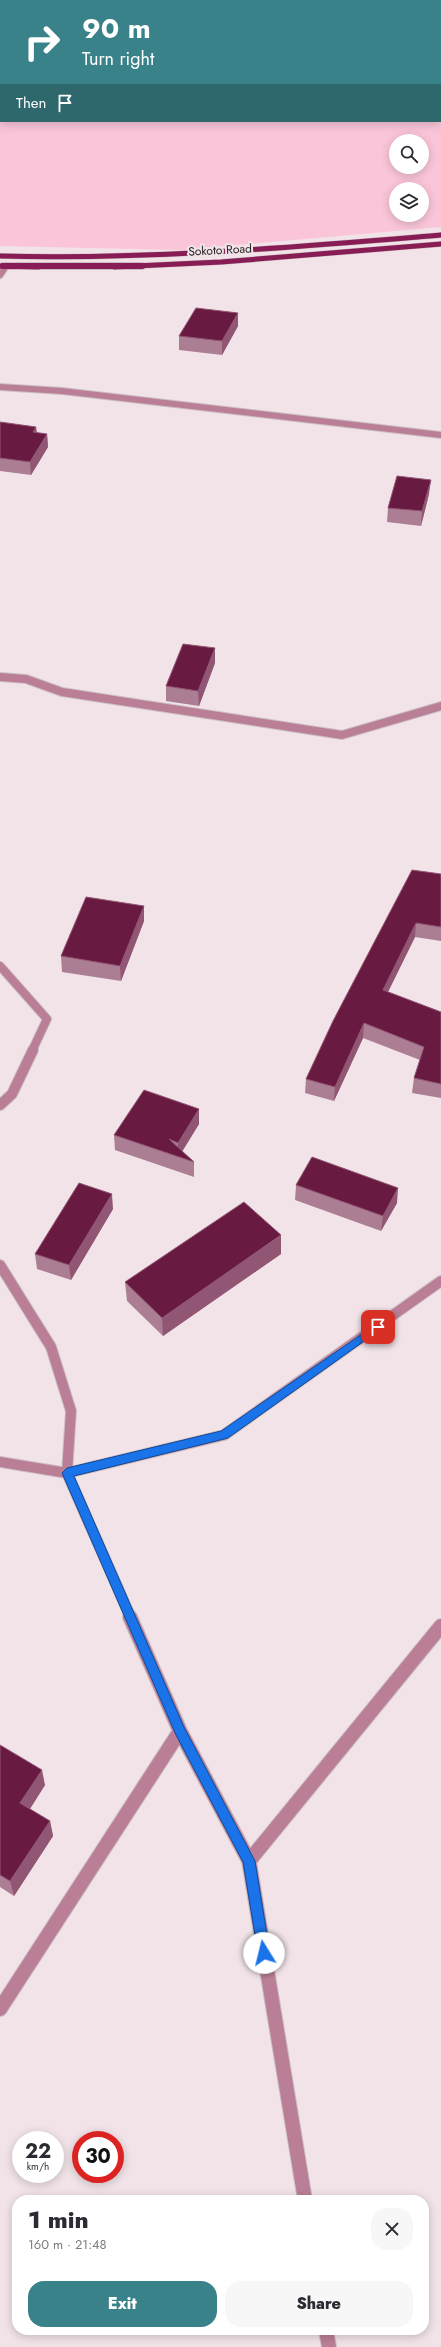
<!DOCTYPE html>
<html lang="en">
<head>
<meta charset="utf-8">
<style>
  body { margin:0; font-family:Jost,sans-serif; background:#f7f7f7; color:#2b2b33; height:100vh; display:flex; flex-direction:column; font-size:15px; white-space:nowrap }
  * { box-sizing:border-box; margin:0 }
  p { font-size:13px; color:#7c7c81 }
  .icon { flex:none; width:22px; height:22px; fill:none; stroke:currentColor; stroke-width:2; stroke-linecap:round; stroke-linejoin:round }
  .map { position:relative; flex:1; overflow:hidden }
  .details { position:absolute; left:12px; top:2195px; width:417px; height:140px; display:flex; flex-direction:column; background:#fff; border-radius:16px; box-shadow:0 2px 10px #0003 }
  .details>* { flex:none }
  .top-card { position:absolute; left:0px; top:0px; width:441px; height:122px; box-shadow:0 2px 10px #0003; background:#3a8289; color:#fff; overflow:hidden }
  .buttons { position:absolute; left:389px; top:134px; display:grid; gap:8px }
  .buttons a { display:grid; place-items:center; width:40px; height:40px; border-radius:50%; background:#fff; box-shadow:0 2px 10px #0003; font-size:20px }
  .speed { position:absolute; left:12px; top:2131px; display:flex; gap:8px; font-size:20px; font-weight:700; text-align:center }
  .speed>* { display:grid; place-content:center; width:52px; height:52px; border-radius:50%; background:#fff; box-shadow:0 2px 10px #0003; line-height:1 }
  .speed small { font-size:10px; font-weight:400 }
  .speed .limit { border:6px solid #d22; background:#fff; color:#111 }
  .pin { position:absolute; display:grid; place-items:center; width:34px; height:34px; color:#fff; margin:-17px; border-radius:8px; box-shadow:0 2px 6px #0006 }
  .me { position:absolute; width:44px; margin:-22px; rotate:351deg; stroke-linejoin:round; filter:drop-shadow(0 0 3px #0008) }
  .turn { display:flex; align-items:center; gap:14px; height:84px; padding:0 16px; font-size:18px }
  .turn .icon { width:52px; height:52px; stroke-width:2.5 }
  .turn b { display:block; font-size:28px; line-height:34px }
  .then { display:flex; align-items:center; height:38px; padding:0 16px; background:#0003; gap:8px; font-size:15px }
  .round { display:grid; place-items:center; flex:none; width:42px; height:42px; border-radius:16px; background:#f7f7f7 }
  .head { display:flex; align-items:center; justify-content:space-between; height:68px; padding:0 16px }
  h1 { font-size:24px; font-weight:800; line-height:30px }
  .primary-button { display:flex; gap:8px; margin-top:auto; padding:8px 16px }
  .primary-button a { flex:1; height:46px; border-radius:16px; background:#3a8289; color:#fff; font-size:16px; font-weight:800; line-height:46px; text-align:center }
  .primary-button a+a { background:#f7f7f7; color:#2b2b33 }
  .map>svg:first-child { display:block }
  .green { fill:#fbc5d9; fill-rule:evenodd }
  .lines { fill:none; stroke-linecap:round; stroke-linejoin:round }
  .street-far3-casing { stroke:#ccbfc4; stroke-width:8 }
  .street-far2-casing { stroke:#ccbfc4; stroke-width:10 }
  .street-far1-casing { stroke:#ccbfc4; stroke-width:12 }
  .street-casing { stroke:#ccbfc4; stroke-width:16 }
  .primary-far1-casing { stroke:#ccbfc4; stroke-width:6 }
  .primary-casing { stroke:#ccbfc4; stroke-width:8 }
  .street-far3 { stroke:#ba7f96; stroke-width:6 }
  .street-far2 { stroke:#ba7f96; stroke-width:8 }
  .street-far1 { stroke:#ba7f96; stroke-width:10 }
  .street { stroke:#ba7f96; stroke-width:14 }
  .primary-far1 { stroke:#881c54; stroke-width:5 }
  .primary { stroke:#881c54; stroke-width:6 }
  .wall { fill:#ac7e94 }
  .shaded-wall { fill:#915673 }
  .building { fill:#681a41; stroke:#915673 }
  .route { fill:#1a73e8; stroke:#114b97 }
  .labels { text-anchor:middle; dominant-baseline:central; stroke-width:4; stroke-linejoin:round; paint-order:stroke }
  .far-street-label { font-size:12px; fill:#211c1e; stroke:#f1e3e8 }
</style>
</head>
<body>
<div class="map">
<svg width="441" height="2347" viewBox="0 0 441 2347">
  <rect width="100%" height="100%" fill="#f1e3e8"/>
  <path class="green" d="M0,0H441V227L181,250L0,246ZM1,1H440V121H1ZM396,141H422V167H396ZM396,189H422V215H396Z"/>
  <g class="lines">
    <defs>
      <path id="street-far3" d="M0,275L6,266
        M0,387L62,391L441,435"/>
      <path id="street-far2" d="M0,677L26,679L62,692L342,735L441,706
        M0,966L47,1019L32,1051"/>
      <path id="street-far1" d="M0,1105L12,1094L33,1050
        M0,1265L51,1347L71,1411L67,1473L131,1618
        M0,1462L67,1473L224,1435L441,1281"/>
      <path id="street" d="M130,1617L180,1731L249,1861
        M0,2009L180,1731
        M305,2200L249,1861L441,1626
        M326,2330L329,2347"/>
      <path id="primary-far1" d="M0,256C148,260 294,247 441,235
        M0,266L39,267
        M114,267L221,262L441,244"/>
      <path id="primary" d="M3,266H142"/>
    </defs>
    <use href="#street-far3" class="street-far3-casing"/>
    <use href="#street-far2" class="street-far2-casing"/>
    <use href="#street-far1" class="street-far1-casing"/>
    <use href="#street" class="street-casing"/>
    <use href="#primary-far1" class="primary-far1-casing"/>
    <use href="#primary" class="primary-casing"/>
    <use href="#street-far3" class="street-far3"/>
    <use href="#street-far2" class="street-far2"/>
    <use href="#street-far1" class="street-far1"/>
    <use href="#street" class="street"/>
    <use href="#primary-far1" class="primary-far1"/>
    <use href="#primary" class="primary"/>
  </g>
  <path class="wall" d="M238,326L222,355L179,350V336Z
    M0,422L36,427L37,433L47,434L48,447L31,475L0,471Z
    M429,494L421,526L387,522L388,508Z
    M215,663L199,706L166,701V686Z
    M441,874V941L415,937L388,992L441,1012V1098L412,1093L414,1078L420,1060L363,1038L334,1101L305,1093L306,1079Z
    M144,906V921L121,981L62,972L61,956Z
    M199,1109V1124L182,1152L194,1162V1177L115,1150L114,1135Z
    M296,1185L397,1203L381,1231L295,1200Z
    M113,1209L71,1280L37,1269L35,1254Z
    M281,1254L163,1336L127,1301L125,1282Z
    M0,1745L45,1785L30,1809L50,1821L53,1836L14,1896L0,1887Z"/>
  <path class="shaded-wall" d="M238,313V326L222,355V341Z
    M36,427L37,439L33,432Z
    M47,434L48,447L31,475L30,462Z
    M431,480L429,494L421,526L422,511Z
    M215,648V663L199,706L198,691Z
    M144,906V921L121,981L120,966Z
    M416,923L415,937L382,1004L383,990Z
    M364,1023L363,1038L334,1101L335,1087Z
    M199,1109V1124L178,1158V1143Z
    M398,1188L397,1203L381,1231L383,1216Z
    M112,1194L113,1209L71,1280L69,1265Z
    M281,1235V1254L163,1336L162,1318Z
    M42,1770L45,1785L24,1818L20,1803Z
    M50,1821L53,1836L14,1896L10,1881Z"/>
  <path class="building" d="M196,308L238,313L222,341L179,336Z
    M0,422L36,427L33,432L47,434L30,462L0,458Z
    M397,476L431,480L422,511L388,508Z
    M183,644L215,648L198,691L166,686Z
    M412,870L441,874V927L416,923L383,990L441,1012V1084L414,1078L424,1047L364,1023L335,1087L306,1079L333,1021Z
    M86,897L144,906L120,966L61,956Z
    M144,1090L199,1109L178,1143L169,1139L194,1162L114,1135Z
    M312,1157L398,1188L383,1216L296,1185Z
    M79,1183L112,1194L69,1265L35,1254Z
    M244,1202L281,1235L162,1318L125,1282Z
    M0,1745L42,1770L20,1803L50,1821L10,1881L0,1875Z"/>
  <path class="route" d="M378,1323L383,1327L381,1329L228,1438L74,1476L184,1727L255,1861L270,1953L268,1958L264,1959L259,1958L258,1953L243,1862L176,1735L62,1473L67,1468L221,1431Z"/>
  <g class="labels">
    <g class="far-street-label">
      <text transform="translate(220 250) rotate(-3)">Sokoto Road</text>
    </g>
  </g>
</svg>
<div class="buttons">
<a><svg class="icon" aria-label="search" viewBox="0 0 24 24"><circle cx="10" cy="10" r="6"/><path d="M15 15l6 6"/></svg></a>
<a><svg class="icon" aria-label="layers" viewBox="0 0 24 24"><path d="M12 4l9 5-9 5-9-5zM3 14l9 5 9-5"/></svg></a>
</div>
<div class="speed"><div>22<small>km/h</small></div><div class="limit">30</div></div>
<div class="pin" style="left:378px;top:1327px;background:#d93025"><svg class="icon" aria-label="arrive" viewBox="0 0 24 24"><path d="M6 21V4h12l-3 4 3 4H6"/></svg></div>
<svg class="me" style="left:264px;top:1953px" viewBox="-20 -20 40 40"><circle r="19" fill="#fff"/><path d="M0-13L10 11 0 6-10 11z" fill="#1a73e8"/></svg>
<div class="top-card">
<div class="turn"><svg class="icon" aria-label="right" viewBox="0 0 24 24"><path d="M7 20v-9h11M14 6l5 5-5 5"/></svg><div><b>90 m</b>Turn right</div></div>
<div class="then">Then<svg class="icon" aria-label="arrive" viewBox="0 0 24 24"><path d="M6 21V4h12l-3 4 3 4H6"/></svg></div>
</div>
<section class="details">
<div class="head"><div><h1>1 min</h1><p>160 m · 21:48</p></div><a class="round"><svg class="icon" aria-label="close" viewBox="0 0 24 24"><path d="M6 6l12 12M18 6L6 18"/></svg></a></div>
<div class="primary-button"><a>Exit</a><a>Share</a></div>
</section>
</div>
</body>
</html>
